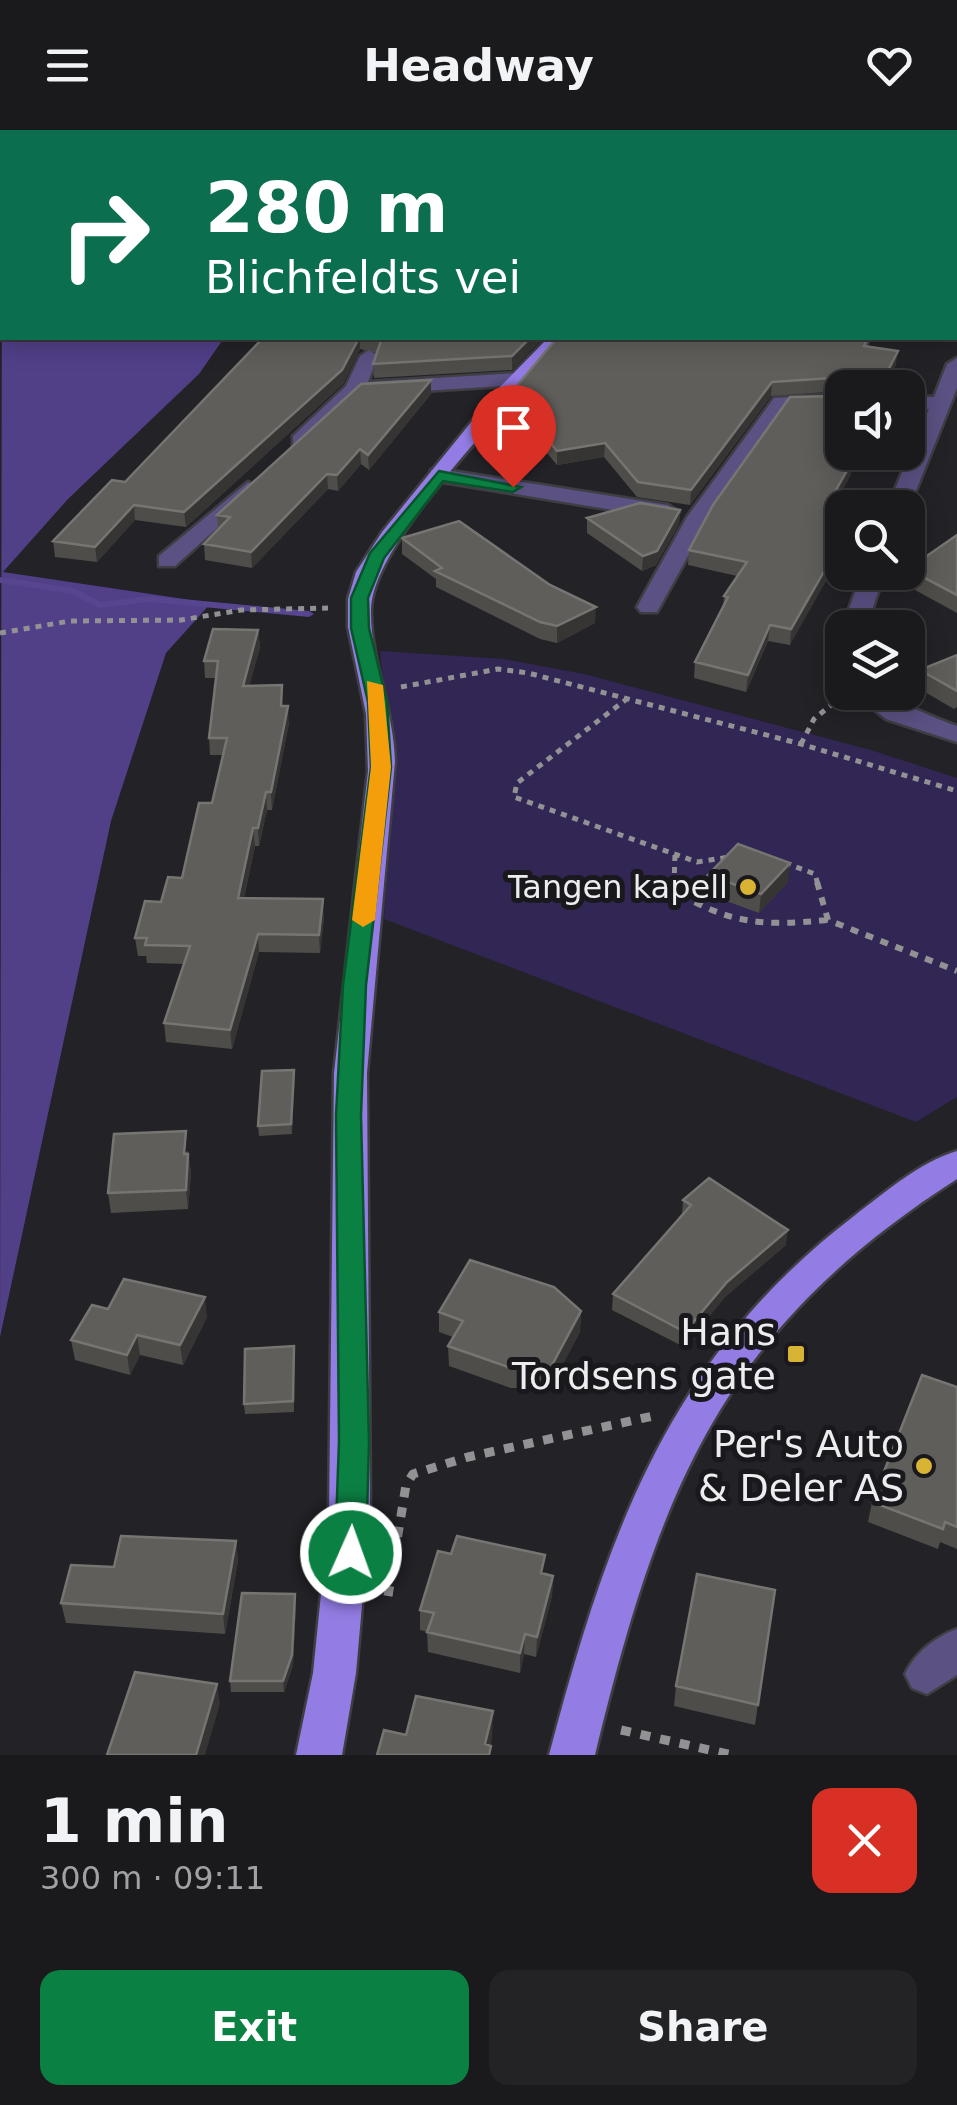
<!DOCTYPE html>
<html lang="en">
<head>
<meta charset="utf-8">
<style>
  body { margin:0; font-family:"DejaVu Sans",sans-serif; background:#232326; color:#f1f3f6; height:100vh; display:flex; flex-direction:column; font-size:38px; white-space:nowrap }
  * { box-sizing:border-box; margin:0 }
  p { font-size:32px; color:#9fa1a4 }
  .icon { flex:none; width:55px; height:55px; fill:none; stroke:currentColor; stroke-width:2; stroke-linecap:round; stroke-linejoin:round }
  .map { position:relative; height:1625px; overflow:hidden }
  .side { display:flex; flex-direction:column; background:#1a1a1d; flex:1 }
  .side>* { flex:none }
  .hud { position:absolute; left:0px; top:0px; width:958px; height:210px; box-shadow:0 5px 25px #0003,0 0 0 2px #38383b; background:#0b6e4f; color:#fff; overflow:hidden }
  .controls { position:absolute; left:825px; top:240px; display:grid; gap:20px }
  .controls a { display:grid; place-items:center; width:100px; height:100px; border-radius:20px; background:#1a1a1d; box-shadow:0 5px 25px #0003,0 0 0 2px #38383b; font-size:50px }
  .pin { position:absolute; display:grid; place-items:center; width:85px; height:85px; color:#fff; margin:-102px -42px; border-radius:50% 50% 50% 0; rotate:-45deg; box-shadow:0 0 10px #0007 }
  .pin .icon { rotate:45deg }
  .me { position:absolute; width:110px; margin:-55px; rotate:2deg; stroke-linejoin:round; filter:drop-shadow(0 0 8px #0008) }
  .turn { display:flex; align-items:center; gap:35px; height:210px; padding:0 40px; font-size:45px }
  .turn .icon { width:130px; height:130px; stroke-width:2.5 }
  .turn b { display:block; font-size:70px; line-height:85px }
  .round { display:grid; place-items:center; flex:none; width:105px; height:105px; border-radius:20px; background:#232326 }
  .headline { display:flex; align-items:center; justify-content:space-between; height:170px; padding:0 40px }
  h1 { font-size:60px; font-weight:700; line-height:75px }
  .primary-button { display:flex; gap:20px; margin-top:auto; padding:20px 40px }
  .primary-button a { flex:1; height:115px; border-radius:20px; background:#0b8043; color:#fff; font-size:40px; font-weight:700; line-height:115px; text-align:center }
  .primary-button a+a { background:#232326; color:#f1f3f6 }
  header { display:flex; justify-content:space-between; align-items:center; height:130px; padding:0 40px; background:#1a1a1d; font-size:45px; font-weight:700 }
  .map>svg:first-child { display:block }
  .green { fill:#312654 }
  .forest { fill:#513f88 }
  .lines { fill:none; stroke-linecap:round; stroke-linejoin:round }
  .stream { fill:#57458f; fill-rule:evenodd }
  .minor-casing { stroke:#3e3e43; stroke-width:5 }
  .major-casing { stroke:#3e3e43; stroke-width:5 }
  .path-far2 { stroke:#929295; stroke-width:5; stroke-dasharray:6 6; stroke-linecap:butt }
  .path-far1 { stroke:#929295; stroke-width:6; stroke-dasharray:8 8; stroke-linecap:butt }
  .path { stroke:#929295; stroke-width:9; stroke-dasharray:10 10; stroke-linecap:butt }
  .minor { fill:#5b5183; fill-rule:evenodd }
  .major { fill:#937ce4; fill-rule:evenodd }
  .wall { fill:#4f4d49 }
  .shaded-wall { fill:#363534 }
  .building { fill:#605e5b; stroke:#767572; stroke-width:2.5 }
  .route { fill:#0b8043; stroke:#07532c; stroke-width:2.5 }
  .slow { fill:#f59e0b }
  .poi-dot { fill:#d9b334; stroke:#19191d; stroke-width:4 }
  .labels { text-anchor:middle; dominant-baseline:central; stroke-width:10; stroke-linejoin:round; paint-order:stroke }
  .poi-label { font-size:32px; fill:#ededf0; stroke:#19191d; text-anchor:end }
  .near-poi-label { font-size:38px; fill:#ededf0; stroke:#19191d; text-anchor:end }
</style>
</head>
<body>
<header><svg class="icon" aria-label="menu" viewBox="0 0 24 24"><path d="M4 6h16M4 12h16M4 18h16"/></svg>Headway<svg class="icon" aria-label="heart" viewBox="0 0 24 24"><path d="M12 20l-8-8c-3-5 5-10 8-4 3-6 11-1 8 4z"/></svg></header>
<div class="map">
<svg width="957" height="1625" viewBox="0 0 957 1625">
  <rect width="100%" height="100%" fill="#222227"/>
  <path class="green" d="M380,521L504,529L584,544L871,620L957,648V967L916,992L384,789L394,655Z"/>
  <path class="forest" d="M2,93V208H224L199,244L68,369L3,442L211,473L166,523L111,691L0,1207Z"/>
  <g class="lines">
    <path class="stream" d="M0,447L74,458L101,472L150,466L309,481L314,484L309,487L150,472L99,478L71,464L0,453Z"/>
    <defs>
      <path id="minor" d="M955,11L957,12L955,22Z
        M369,220L378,226L368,252L517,243L527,249L517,255L360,265L307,314H293V306L346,256L360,226Z
        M957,228V258L909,378H887L929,279L908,278V266L934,267L947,234Z
        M842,264V276L787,278L709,388L657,482H641L637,477L687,387L774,268Z
        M439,339L668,375L679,382L668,389L431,350V340Z
        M248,352L259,358L256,363L175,436H159V426Z
        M862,442H885L866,498L842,499Z
        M852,562C888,562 921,584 957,596V612L886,589Z
        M957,1499V1545L927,1564L912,1558L905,1544C915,1523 935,1507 957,1499Z"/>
      <path id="major" d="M548,208H567C521,266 372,409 371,480C370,530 394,579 395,632L367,943L370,1385L356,1543L342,1625H296L313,1543L329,1385L334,943L368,641L366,584L348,497V469L356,442L382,402L498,259Z
        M957,1021V1049C720,1201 659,1362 595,1625H549C607,1406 667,1229 854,1086C884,1063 920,1032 957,1021Z"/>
    </defs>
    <use href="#minor" class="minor-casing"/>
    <use href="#major" class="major-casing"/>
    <path class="path-far2" d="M0,503L70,491L181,490L241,480L328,478
      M401,557L498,539L528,543L801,614L957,661
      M628,568L517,653L514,667L697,732L729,727
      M801,614L814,589L836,571
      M785,733L815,744L818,755
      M674,755L675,724"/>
    <path class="path-far1" d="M674,752V760C730,795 764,796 828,790
      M817,752L828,790L957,841"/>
    <path class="path" d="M388,1466L406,1355L413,1344L468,1327L653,1286
      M621,1600L732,1625"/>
    <use href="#minor" class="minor"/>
    <use href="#major" class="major"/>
  </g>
  <path class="wall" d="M263,208H543L512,240L374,248L373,234L377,223L360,219L343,254L186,397L135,390L97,432L55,427L53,411L125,352Z
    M557,208H871L868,216L896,234L885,258H842V261L771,266L690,375L637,367L604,327L557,335L510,279V264Z
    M431,264L369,340L361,334L338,361L328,359L252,438L205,430L204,414L218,400L217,385Z
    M842,322H852L849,329L851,344L839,366L838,375L790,515L768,511L746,562L694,548L695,532L723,477L724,466L737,446L688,435L689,420Z
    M680,380L679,394L656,435L642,441L587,403V388Z
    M957,405V483L906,455L908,439Z
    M402,408L595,493L557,513L540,509L436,457V449L402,424Z
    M258,500L260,517L249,556L283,576L289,593L272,680H267L259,716H255L244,768L324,787L320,823L259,822L232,919L166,912L164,893L184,834L147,833L146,826H138L135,808L182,748L212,673L223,625H210L209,608L216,548H205L204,531Z
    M957,525V577L954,579L918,558L920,540Z
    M708,745L788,752L759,783L707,764Z
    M294,940L292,1004L259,1006L258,996Z
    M188,1021L191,1044L188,1079L111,1083L108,1063Z
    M683,1070L786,1115L725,1167L684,1217L612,1180L613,1164L682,1085Z
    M108,1179L207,1187L183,1235L140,1225L130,1245L75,1230L71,1210Z
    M581,1181L580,1202L550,1258L524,1248L518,1258H511L449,1236L448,1216L453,1207L439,1202V1182Z
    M294,1216V1282L245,1284L244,1274Z
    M957,1257V1419L940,1412L938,1419L868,1392L872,1372Z
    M236,1411L238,1431L225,1504L66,1493L61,1473Z
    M544,1444L553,1446L552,1466L536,1527L524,1524L520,1543L428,1522L427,1502L420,1500V1480Z
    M775,1460L755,1595L674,1576L676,1556Z
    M295,1464L296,1474L293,1535L284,1562H231L230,1551Z"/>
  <path class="shaded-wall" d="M359,208H360V219L343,254L186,397L184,382Z
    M530,208H543L512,240V226Z
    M898,221L896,234L885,258H879Z
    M431,250V264L369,340L368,325Z
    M772,252L771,266L690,375L691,360Z
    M605,313L604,327L557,335V321Z
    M360,319L361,334L338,361L337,345Z
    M853,330L851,344L839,366L838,375L824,409L826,394L836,360Z
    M327,344L328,359L252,438L251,422Z
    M134,375L135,390L97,432L95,417Z
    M680,380L679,394L656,435L642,441L643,426Z
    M842,410V423L790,515L791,499Z
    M596,477L595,493L557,513V496Z
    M770,495L768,511L746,562L748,545Z
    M258,500L260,517L245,573L243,556Z
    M288,576L289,593L272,680L271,662Z
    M266,662L267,680L259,716L258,698Z
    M253,698L255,716L240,786L238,768Z
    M790,733L788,752L759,783L761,764Z
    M323,769L324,787L320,823L319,805Z
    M258,804L259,822L232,919L230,900Z
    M294,940L295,950L292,1004L291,994Z
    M188,1024L191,1044L188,1079L186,1060Z
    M788,1100L786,1115L725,1167L684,1217L685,1202L727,1152Z
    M205,1167L207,1187L183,1235L180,1215Z
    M581,1181L580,1202L550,1258L551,1237Z
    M137,1205L140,1225L130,1245L127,1225Z
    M524,1228V1248L518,1258L519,1238Z
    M236,1411L238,1431L225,1504L223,1484Z
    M553,1446L552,1466L536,1527L537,1507Z
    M295,1464L296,1474L293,1535L284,1562L283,1551Z
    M525,1504L524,1524L520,1543V1523Z
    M217,1554L220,1574L205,1625H196Z
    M493,1581L492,1609L489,1625L485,1614Z"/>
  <path class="building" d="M119,0H156V2H118Z
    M185,0H869L878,2H187Z
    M955,17H957V101L955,102Z
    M955,109L957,116V135H955Z
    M263,208H359L342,240L184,382L134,375L95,417L53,411L112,350L125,352Z
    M370,208H530L512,226L373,234L381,211Z
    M557,208H867L864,216L898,221L879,258H845L846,247L772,252L691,360L638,352L605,313L557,321L510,264Z
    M431,250L368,325L360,319L337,345L327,344L251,422L204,414L230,387L217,385L361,254Z
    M842,266V322H846L843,328L853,330L836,360H840L826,394L842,378V410L791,499L770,495L748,545L695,532L728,467L724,466L747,432L689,420L713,375L790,267Z
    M860,361L867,367L861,378H843Z
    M640,373L680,380L657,421L643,426L587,388Z
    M459,391L550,455L596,477L557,496L540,492L435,441L442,438L402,408Z
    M957,405V465L908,439Z
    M213,499L258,500L243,556L282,555L281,576H288L271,662H266L258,698H253L238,768L323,769L319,805L258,804L230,900L164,893L190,816L145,815L147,808H135L145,771L161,772L168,747L182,748L199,673H212L227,608H209L218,531H204Z
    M957,525V561L920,540Z
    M738,714L790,733L761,764L708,745Z
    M294,940L291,994L258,996L262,941Z
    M186,1001L184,1024H188L186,1060L108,1063L114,1004Z
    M709,1048L788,1100L727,1152L685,1202L613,1164L691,1075L683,1070Z
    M470,1130L554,1157L581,1181L551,1237L524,1228L519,1238H511L448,1216L463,1191L439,1182Z
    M124,1149L205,1167L180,1215L137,1205L127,1225L71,1210L92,1175L108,1179Z
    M294,1216L293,1271L244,1274L245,1219Z
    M922,1245L957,1257V1397L945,1392L943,1399L872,1372Z
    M121,1406L236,1411L223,1484L61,1473L71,1435L114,1437Z
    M457,1406L545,1425L541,1443L553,1446L537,1507L525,1504L520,1523L427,1502L434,1483L420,1480L438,1421L451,1424Z
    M697,1444L775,1460L758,1575L676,1556Z
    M242,1463L295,1464L292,1525L283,1551H230Z
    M135,1542L217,1554L196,1625H107Z
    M416,1566L493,1581L485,1614L491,1616L489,1625H377L384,1600L406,1605Z"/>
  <path class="route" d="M439,341L521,357L513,362L443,351L384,428L368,468L369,498L387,572L391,637L366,855L361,985L369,1311L366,1423L362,1433L351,1437L340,1433L335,1423L339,1311L336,985L343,855L371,637L368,572L351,498V468L370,423Z"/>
  <path class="slow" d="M367,551L383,555L391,637L375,790L363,797L352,790L371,637Z"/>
  <g class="poi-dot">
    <circle cx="748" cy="757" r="10"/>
    <rect x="786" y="1214" width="20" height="20" rx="5"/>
    <circle cx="924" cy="1336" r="10"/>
  </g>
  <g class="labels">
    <g class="poi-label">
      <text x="728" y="757">Tangen kapell</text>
    </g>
    <g class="near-poi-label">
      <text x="776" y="1202">Hans<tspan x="776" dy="44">Tordsens gate</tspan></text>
      <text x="904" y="1314">Per's Auto<tspan x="904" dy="44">&amp; Deler AS</tspan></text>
    </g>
  </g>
</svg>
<div class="controls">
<a><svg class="icon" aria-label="sound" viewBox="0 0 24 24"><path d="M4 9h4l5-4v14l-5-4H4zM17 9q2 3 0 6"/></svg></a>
<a><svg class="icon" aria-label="search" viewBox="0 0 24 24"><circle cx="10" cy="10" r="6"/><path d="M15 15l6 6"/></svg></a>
<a><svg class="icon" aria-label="layers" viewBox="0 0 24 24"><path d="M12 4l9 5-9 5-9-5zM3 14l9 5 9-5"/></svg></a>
</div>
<div class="pin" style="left:513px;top:357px;background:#d93025"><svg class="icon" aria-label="arrive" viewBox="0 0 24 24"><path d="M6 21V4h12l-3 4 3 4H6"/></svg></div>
<svg class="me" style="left:351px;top:1423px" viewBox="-20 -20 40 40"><circle r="17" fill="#0b8043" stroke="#fff" stroke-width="3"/><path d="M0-11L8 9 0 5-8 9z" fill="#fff"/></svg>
<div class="hud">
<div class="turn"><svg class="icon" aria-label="right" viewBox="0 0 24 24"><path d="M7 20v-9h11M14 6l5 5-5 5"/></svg><div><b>280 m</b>Blichfeldts vei</div></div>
</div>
</div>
<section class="side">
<div class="headline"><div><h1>1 min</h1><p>300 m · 09:11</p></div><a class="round" style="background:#d93025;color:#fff"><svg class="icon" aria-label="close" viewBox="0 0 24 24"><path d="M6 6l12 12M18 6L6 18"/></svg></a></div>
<div class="primary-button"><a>Exit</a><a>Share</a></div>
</section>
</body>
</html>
